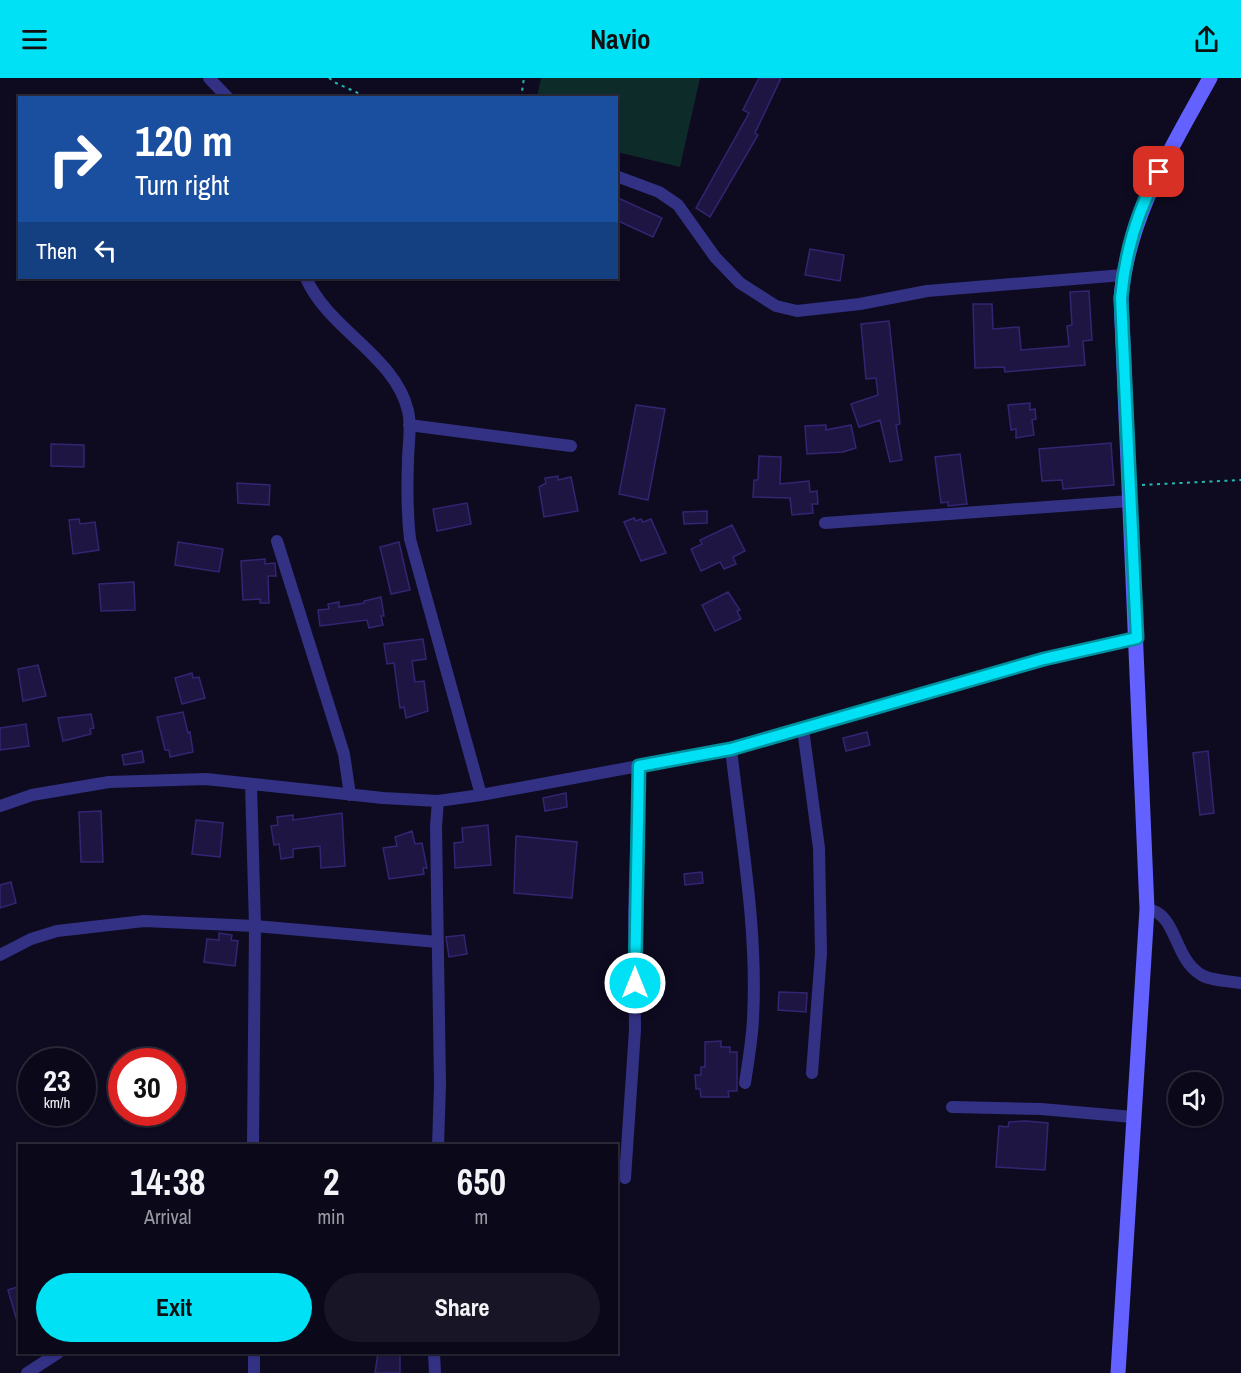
<!DOCTYPE html>
<html lang="en">
<head>
<meta charset="utf-8">
<style>
  body { margin:0; font-family:"Archivo Narrow",sans-serif; background:#181626; color:#f1f3f6; height:100vh; display:flex; flex-direction:column; font-size:22px; white-space:nowrap }
  * { box-sizing:border-box; margin:0 }
  p { font-size:20px; color:#999aa2 }
  .icon { flex:none; width:33px; height:33px; fill:none; stroke:currentColor; stroke-width:2; stroke-linecap:round; stroke-linejoin:round }
  .map { position:relative; flex:1; overflow:hidden }
  .side { position:absolute; left:18px; top:1066px; width:600px; height:210px; display:flex; flex-direction:column; background:#0a0819; border-radius:0px; box-shadow:0 2px 4px #0004,0 0 0 2px #2a2938 }
  .side>* { flex:none }
  .guide { position:absolute; left:18px; top:18px; width:600px; height:183px; border-radius:0px; box-shadow:0 2px 4px #0004,0 0 0 2px #2a2938; background:#1a4fa0; color:#fff; overflow:hidden }
  .fabs { position:absolute; left:1168px; top:994px; display:grid; gap:12px }
  .fabs a { display:grid; place-items:center; width:54px; height:54px; border-radius:50%; background:#0a0819; box-shadow:0 2px 4px #0004,0 0 0 2px #2a2938; font-size:30px }
  .speed { position:absolute; left:18px; top:970px; display:flex; gap:12px; font-size:30px; font-weight:700; text-align:center }
  .speed>* { display:grid; place-content:center; width:78px; height:78px; border-radius:50%; background:#0a0819; box-shadow:0 2px 4px #0004,0 0 0 2px #2a2938; line-height:1 }
  .speed small { font-size:15px; font-weight:400 }
  .speed .limit { border:9px solid #d22; background:#fff; color:#111 }
  .pin { position:absolute; display:grid; place-items:center; width:51px; height:51px; color:#fff; margin:-26px; border-radius:12px; box-shadow:0 3px 9px #0006 }
  .me { position:absolute; width:66px; margin:-33px; rotate:0deg; stroke-linejoin:round; filter:drop-shadow(0 0 4px #0008) }
  .turn { display:flex; align-items:center; gap:21px; height:126px; padding:0 18px; font-size:27px }
  .turn .icon { width:78px; height:78px; stroke-width:2.5 }
  .turn b { display:block; font-size:42px; line-height:51px }
  .then { display:flex; align-items:center; height:57px; padding:0 18px; background:#0003; gap:12px; font-size:22px }
  .eta { display:flex; justify-content:space-evenly; align-items:center; height:102px; text-align:center }
  .eta b { font-size:36px; font-weight:700; line-height:42px }
  .button { display:flex; gap:12px; margin-top:auto; padding:12px 18px }
  .button a { flex:1; height:69px; border-radius:36px; background:#00e1f5; color:#111; font-size:24px; font-weight:700; line-height:69px; text-align:center }
  .button a+a { background:#181626; color:#f1f3f6 }
  header { display:flex; justify-content:space-between; align-items:center; height:78px; padding:0 18px; background:#00e1f5; color:#111; font-size:27px; font-weight:700 }
  .map>svg:first-child { display:block }
  .green { fill:#0d2b29 }
  .building { fill:#1e1543; stroke:#332572; stroke-width:1.5 }
  .lines { fill:none; stroke-linecap:round; stroke-linejoin:round }
  .path { stroke:#22bbb0; stroke-width:2; stroke-dasharray:3 4.5; stroke-linecap:butt }
  .street { stroke:#333184; stroke-width:12 }
  .secondary { stroke:#6361ff; stroke-width:15 }
  .route-casing { stroke:#00929f; stroke-width:15 }
  .route { stroke:#00e1f5; stroke-width:10 }
</style>
</head>
<body>
<header><svg class="icon" aria-label="menu" viewBox="0 0 24 24"><path d="M4 6h16M4 12h16M4 18h16"/></svg>Navio<svg class="icon" aria-label="share" viewBox="0 0 24 24"><path d="M12 15V3M7 8l5-5 5 5M5 13v7h14v-7"/></svg></header>
<div class="map">
<svg width="1241" height="1295" viewBox="0 0 1241 1295">
  <rect width="100%" height="100%" fill="#0e0b21"/>
  <path class="green" d="M541,0H700L680,89L617,74L616,20L537,19Z"/>
  <path class="building" d="M759,0H781L755,55L758,57L710,139L696,130L749,35L743,32Z
    M616,119L662,140L653,159L616,142Z
    M810,171L844,177L840,203L805,197Z
    M1089,213L1092,262L1083,263L1085,287L1005,294L1004,289L975,290L973,226H992L993,251L1019,249L1021,272L1069,268L1067,248L1072,247L1070,214Z
    M889,243L900,346L896,347L902,382L890,384L880,342L859,349L851,326L878,317L876,300L866,301L861,246Z
    M1030,325V332L1035,331L1036,341L1032,342L1034,357L1016,360V351L1011,352L1008,327Z
    M636,327L665,331L648,422L619,416Z
    M826,347V352L851,347L856,370L843,374L807,376L805,348Z
    M1111,365L1114,407L1063,411L1062,402L1042,403L1039,371Z
    M51,366L84,367V389L51,388Z
    M960,376L967,426L948,428V424L941,425L935,379Z
    M759,378L781,379L780,406L809,403L810,414L817,413L818,426H812L813,435L792,437L790,420L753,419L754,402H758Z
    M558,398V402L571,399L578,433L544,439L539,409L546,405L545,400Z
    M237,405L270,407L269,427L238,425Z
    M467,425L471,446L437,453L433,431Z
    M707,433V445L684,446L683,434Z
    M634,440L636,443L641,441L643,444L651,441L666,475L641,483L624,444Z
    M79,441L80,446L95,444L99,472L73,476L69,442Z
    M732,447L745,473L733,479L736,486L724,491L720,484L701,493L691,471L702,466L700,462Z
    M178,464L223,471L219,494L175,487Z
    M399,464L410,512L391,516L380,469Z
    M265,481V486L275,485L276,498H268L269,525H260V521L243,522L241,483Z
    M134,504L135,532L101,533L99,506Z
    M728,514L740,532L737,533L741,541L715,553L702,527Z
    M381,519L384,538H381L383,547L369,550L367,542L320,548L318,532L329,531L328,526L339,524V529L364,525V523Z
    M423,561L426,581L412,583L415,604L424,603L428,633L406,640L404,629L400,630L394,585L387,586L384,566Z
    M38,587L46,618L23,623L18,591Z
    M192,595L193,600L199,599L205,620L182,626L175,600Z
    M183,634L188,655L190,654L193,674L170,679L169,672H165L157,639Z
    M91,636L94,650L90,651L91,656L63,663L58,640Z
    M26,646L29,668L0,672V650Z
    M867,654L870,667L846,673L843,660Z
    M142,673L144,684L124,687L122,677Z
    M1208,673L1214,735L1200,737L1193,675Z
    M566,715L567,729L545,733L543,720Z
    M101,733L103,784H81L79,734Z
    M342,735L345,788L321,790L320,768L293,771V779L281,781L279,766L274,767L271,748L278,747L277,739L293,737V742Z
    M196,742L223,745L220,779L192,776Z
    M488,747L491,787L455,790L454,765L463,764L462,750Z
    M412,753L415,766L422,765L427,790H423L424,796L389,801L383,770L397,768L395,759Z
    M516,758L577,764L572,820L514,815Z
    M702,794L703,805L685,807L684,796Z
    M11,804L16,825L0,830V807Z
    M219,855L232,857L231,862L238,863L235,888L204,884L207,861L219,862Z
    M464,857L467,876L449,879L446,859Z
    M779,914L807,915L806,934L778,932Z
    M721,963V969H730V974H737V1013H728L729,1019H701L700,1011H696L695,997H701V989H705V964Z
    M1026,1043L1048,1045L1045,1092L996,1089L999,1048L1008,1049L1009,1044Z
    M20,1208V1243H17L8,1212Z
    M378,1275H400V1295H375Z"/>
  <g class="lines">
    <path class="path" d="M329,0L336,5L369,20
      M521,20L524,0
      M1142,407L1241,402"/>
    <path class="street" d="M209,0L228,20
      M616,98L659,114L678,127L715,179L740,205L776,228L797,233L860,226L927,213L1123,197
      M306,200C328,251 396,279 408,333C412,349 408,367 408,383C407,410 407,435 410,461L481,717
      M409,347L571,368
      M825,445L1130,423
      M277,463L344,676L350,717
      M803,651L819,770L821,875L812,995
      M731,671C741,760 758,852 753,941C752,963 748,984 745,1005
      M251,706L255,848L253,1068
      M438,723L436,748L440,1007L438,1068
      M0,728L32,717L109,704L206,701L383,720L438,723L481,717L731,671L1044,581L1137,560
      M1147,831C1177,835 1173,879 1200,896C1210,903 1229,903 1241,905
      M0,877L31,861L57,853L144,843L255,848L438,864
      M952,1029L1041,1031L1133,1039
      M625,1100L635,952L634,834L639,688
      M254,1275V1295
      M434,1275L435,1295
      M27,1295L58,1275"/>
    <path class="secondary" d="M1118,1295L1147,831L1121,220C1128,138 1171,71 1210,0"/>
  </g>
  <g class="lines">
    <defs>
      <path id="route" d="M635,905L639,688L731,671L1044,581L1137,560L1121,220C1125,176 1137,133 1159,94"/>
    </defs>
    <use href="#route" class="route-casing"/>
    <use href="#route" class="route"/>
  </g>
</svg>
<div class="fabs">
<a><svg class="icon" aria-label="sound" viewBox="0 0 24 24"><path d="M4 9h4l5-4v14l-5-4H4zM17 9q2 3 0 6"/></svg></a>
</div>
<div class="speed"><div>23<small>km/h</small></div><div class="limit">30</div></div>
<div class="pin" style="left:1159px;top:94px;background:#d93025"><svg class="icon" aria-label="arrive" viewBox="0 0 24 24"><path d="M6 21V4h12l-3 4 3 4H6"/></svg></div>
<svg class="me" style="left:635px;top:905px" viewBox="-20 -20 40 40"><circle r="17" fill="#00e1f5" stroke="#fff" stroke-width="3"/><path d="M0-11L8 9 0 5-8 9z" fill="#fff"/></svg>
<div class="guide">
<div class="turn"><svg class="icon" aria-label="right" viewBox="0 0 24 24"><path d="M7 20v-9h11M14 6l5 5-5 5"/></svg><div><b>120 m</b>Turn right</div></div>
<div class="then">Then<svg class="icon" aria-label="left" viewBox="0 0 24 24"><path d="M17 20v-9H6M10 6l-5 5 5 5"/></svg></div>
</div>
<section class="side">
<div class="eta">
<div><b>14:38</b><p>Arrival</p></div>
<div><b>2</b><p>min</p></div>
<div><b>650</b><p>m</p></div>
</div>
<div class="button"><a>Exit</a><a>Share</a></div>
</section>
</div>
</body>
</html>
